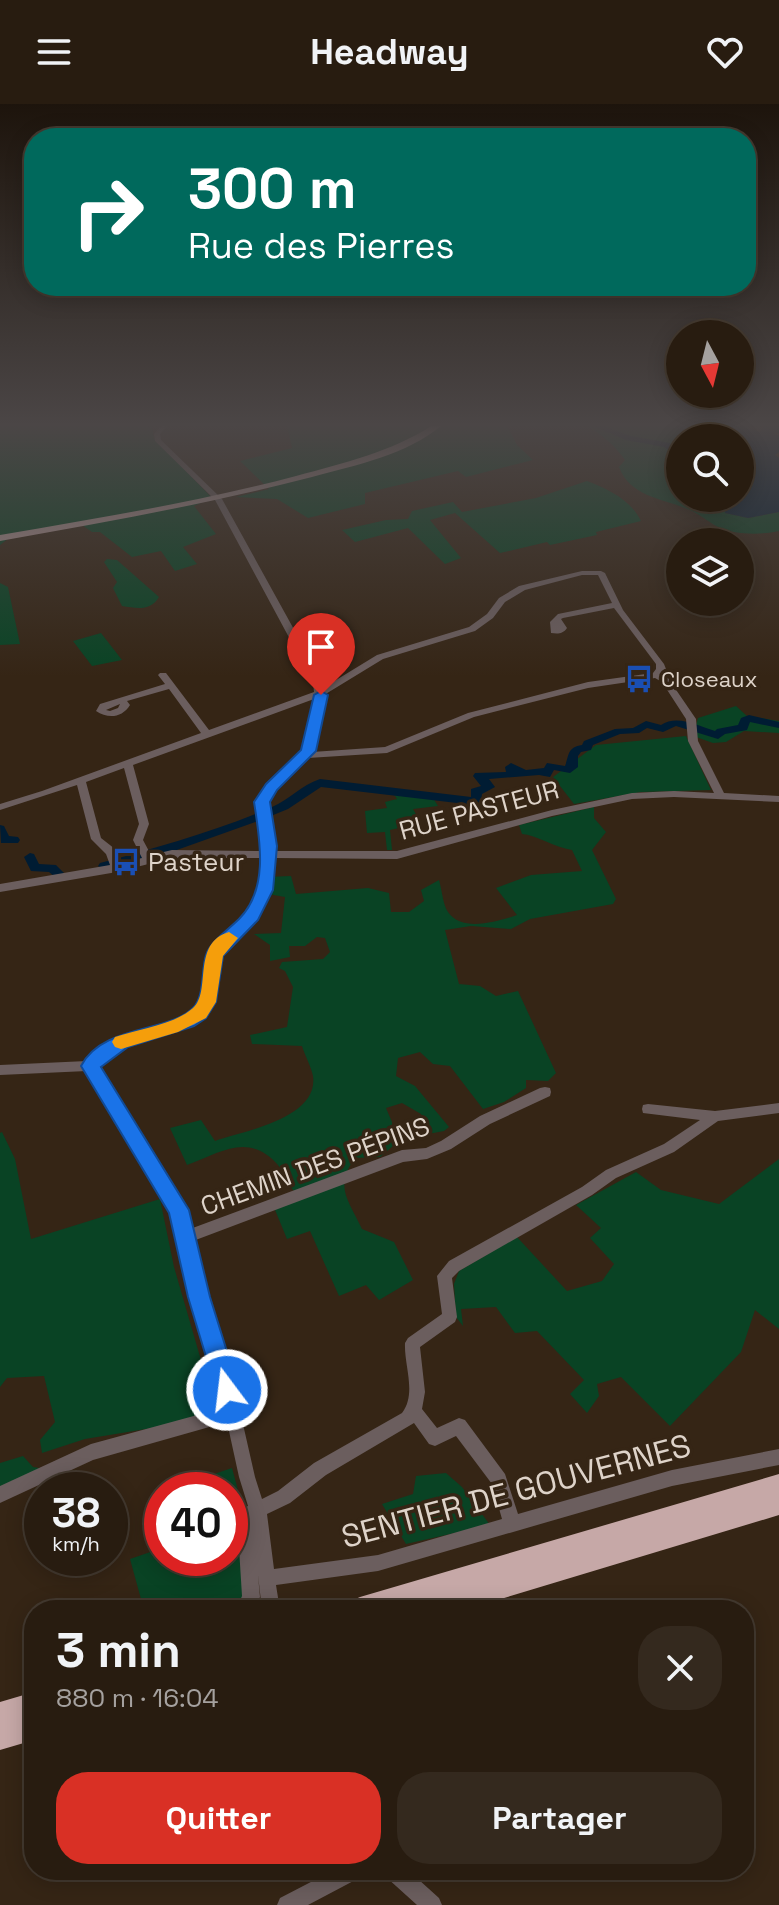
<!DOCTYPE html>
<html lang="fr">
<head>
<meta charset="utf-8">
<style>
  body { margin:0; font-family:"Space Grotesk",sans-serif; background:#34291e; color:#f1f3f6; height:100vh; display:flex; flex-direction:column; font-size:30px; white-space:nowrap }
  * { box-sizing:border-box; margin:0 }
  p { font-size:26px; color:#a5a19f }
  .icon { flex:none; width:44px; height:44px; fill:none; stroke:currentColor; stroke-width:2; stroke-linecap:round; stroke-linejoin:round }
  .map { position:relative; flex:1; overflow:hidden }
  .details { position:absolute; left:24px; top:1496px; width:730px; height:280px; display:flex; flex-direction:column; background:#281c10; border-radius:32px; box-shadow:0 4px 20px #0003,0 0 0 2px #443a30 }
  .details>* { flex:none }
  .top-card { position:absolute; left:24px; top:24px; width:732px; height:168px; border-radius:32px; box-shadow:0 4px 20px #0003,0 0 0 2px #443a30; background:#00695c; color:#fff; overflow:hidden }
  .needle { width:52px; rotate:173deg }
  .tools { position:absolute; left:666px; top:216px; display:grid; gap:16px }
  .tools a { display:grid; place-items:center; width:88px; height:88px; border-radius:50%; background:#281c10; box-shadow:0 4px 20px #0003,0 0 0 2px #443a30; font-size:40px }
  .speed { position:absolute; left:24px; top:1368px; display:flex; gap:16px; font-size:40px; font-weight:700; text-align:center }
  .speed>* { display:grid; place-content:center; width:104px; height:104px; border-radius:50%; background:#281c10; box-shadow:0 4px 20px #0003,0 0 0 2px #443a30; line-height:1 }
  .speed small { font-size:20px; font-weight:400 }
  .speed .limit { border:12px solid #d22; background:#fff; color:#111 }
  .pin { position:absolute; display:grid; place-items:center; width:68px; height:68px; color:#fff; margin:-82px -34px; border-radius:50% 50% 50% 0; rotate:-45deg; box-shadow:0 0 8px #0007 }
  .pin .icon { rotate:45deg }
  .me { position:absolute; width:88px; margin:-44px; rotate:345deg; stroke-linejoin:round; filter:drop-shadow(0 0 6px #0008) }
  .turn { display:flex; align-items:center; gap:28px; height:168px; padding:0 32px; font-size:36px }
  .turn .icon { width:104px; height:104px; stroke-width:2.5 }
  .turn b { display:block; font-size:56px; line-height:68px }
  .round { display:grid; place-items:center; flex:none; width:84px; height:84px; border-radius:32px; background:#34291e }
  .overview { display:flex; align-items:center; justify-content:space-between; height:136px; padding:0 32px }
  h1 { font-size:48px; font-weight:700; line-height:60px }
  .action { display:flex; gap:16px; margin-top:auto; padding:16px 32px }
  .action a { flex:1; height:92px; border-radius:32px; background:#d93025; color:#fff; font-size:32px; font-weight:700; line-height:92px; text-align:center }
  .action a+a { background:#34291e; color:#f1f3f6 }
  header { display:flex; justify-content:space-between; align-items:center; height:104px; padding:0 32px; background:#281c10; font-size:36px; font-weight:700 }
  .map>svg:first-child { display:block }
  .green { fill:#094324 }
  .water { fill:#001c33 }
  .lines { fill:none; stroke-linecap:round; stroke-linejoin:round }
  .river { fill:#001c33; fill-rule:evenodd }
  .minor { fill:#6b5e5e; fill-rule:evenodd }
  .major { fill:#ac9392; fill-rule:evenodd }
  .highway { fill:#c6a8a7; fill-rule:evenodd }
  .route { fill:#1a73e8; stroke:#114b97; stroke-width:2 }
  .slow { fill:#f59e0b }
  .labels { text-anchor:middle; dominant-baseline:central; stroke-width:7; stroke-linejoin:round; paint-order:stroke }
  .far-poi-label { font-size:22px; fill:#ded3c9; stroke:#352515; text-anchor:start }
  .street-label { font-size:26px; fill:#ded3c9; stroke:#352515 }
  .poi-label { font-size:26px; fill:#ded3c9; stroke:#352515; text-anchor:start }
  .near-street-label { font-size:32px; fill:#ded3c9; stroke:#352515 }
</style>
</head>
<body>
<header><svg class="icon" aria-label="menu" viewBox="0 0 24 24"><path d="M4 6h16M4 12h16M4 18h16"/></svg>Headway<svg class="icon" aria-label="heart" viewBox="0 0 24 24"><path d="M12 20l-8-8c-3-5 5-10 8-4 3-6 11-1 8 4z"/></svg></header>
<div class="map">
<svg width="779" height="1801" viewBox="0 0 779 1801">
  <rect width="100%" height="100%" fill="#352515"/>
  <path class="green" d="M0,321H141L152,323L154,334L212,394L194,402L216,430L183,443L197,460L175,467L161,447L132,453L100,428H92L82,421L9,434L0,441Z
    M287,321H507L517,341L533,356L466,373L458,367L365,389V400L308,414L277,395L236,393L269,385L240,357L292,344Z
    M586,321H678L677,324L688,328H702L706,331L704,334H680V394H715L718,395L719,403H726L725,409L748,414L779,408V427C762,431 733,431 718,423C707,417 697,408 685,404C660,394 630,392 619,363L625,356C614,340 602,331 586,321Z
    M587,377C608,385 631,396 641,417L596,428L597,431L550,441L547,438L500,449L455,409L430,416L461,454L445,460L408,424L355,438L342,426L386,416L408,415L412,407L453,398L462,408L536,394Z
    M107,455L117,456L159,493C150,508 136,504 122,502L113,484L117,478L104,458Z
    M0,479L8,483L20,540L0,541Z
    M101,529L122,556L92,562L73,537Z
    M736,602L747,612L779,617V629L744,627L726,638L713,639L693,632L698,614Z
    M686,632L711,686L641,688L574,700L553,673L596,641Z
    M393,689L433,694L438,702L413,705L421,719L390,726L392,746H387L385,728L367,729L365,707L387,704L385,698L397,695Z
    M594,703V714L606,728L592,746L616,795L613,800L530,815L511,825L471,822L445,826L459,880L480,882L496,892L518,887L556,969L548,977L526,976V984L504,998L483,1005L450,962L433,960L420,948L398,954L396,972L415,982L449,1023L444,1027L428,1030L421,1010L402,999L386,1004L392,1018L393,1042L380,1053L355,1054C334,1083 348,1095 362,1125L394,1138L413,1176L379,1196L366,1181L339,1192L310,1127L287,1135L273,1101L294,1087C287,1079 284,1069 278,1061C248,1028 222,1048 187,1061L170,1024L201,1016L215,1037C244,1027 319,1014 313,972C311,962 305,952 302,942L252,940L250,931L287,923L293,883L285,867L279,864L282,858L323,855L330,848L325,834L317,833L305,842H289L290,853L270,857V841L254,830L281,829L285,793L262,789L266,773L291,772L296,790L368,784L389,789L391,808H409L424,797L421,786L439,776C442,786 443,801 448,808C462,829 499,817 517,811L496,784L531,771L582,767L572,746C554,743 536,731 522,730L519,721Z
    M2,1028L15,1055L31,1135L160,1095L174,1163L214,1301L201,1316L85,1335L42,1349L40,1336L55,1318L44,1272L7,1274L0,1283V1029Z
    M779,1055V1225L755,1206L741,1248L670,1322L621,1273L597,1280L599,1292L587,1309L570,1290L584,1276L537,1227L515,1229L496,1203L461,1205L463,1222L456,1213L454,1180L459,1167L517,1133L567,1187L602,1177L614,1160L590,1134L601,1124L576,1101L636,1068L661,1086L719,1100Z
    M23,1352L33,1363L63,1368V1386H56L55,1373L0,1385V1359Z
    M232,1364L245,1412L250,1484L237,1506H144L130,1455L162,1444V1454H230V1386H189L187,1379Z
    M446,1369L462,1383L490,1421L406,1440L382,1400L413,1390L416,1372Z"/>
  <path class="water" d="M678,321H750L748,324L760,328L764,321H779V329L772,328L779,332V348L775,351L779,354V408L748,414L725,409L726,403L715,401L719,398L715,394H740V334H704L702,328L681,327Z"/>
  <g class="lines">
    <path class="river" d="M591,321H601L631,332L670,339L680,347V353L664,343L626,336Z
      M749,611L779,618V624L750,618L747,626L725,630L718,635L676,622L663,628L647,624L639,629L620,630L593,641L591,646L581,648L578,652V663L570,669L554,666L550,673L539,671L489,675L495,683L482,690L481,697L474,701L321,683L288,705L261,716L174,747L104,766L98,762L100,759C158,743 216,727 272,703C289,696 301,681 320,675L471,693V685L481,682L473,672L475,669L506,668L505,663L511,659L526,666L544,664L547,659L565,662C569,652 567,643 582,641L584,637L615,625L633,624L646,617L661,621C677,610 699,622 715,627L717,625L738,621L741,614Z
      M0,721L4,722L9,732L18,733L20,736L18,739H1Z
      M30,749L34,750L39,760L56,761L65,770L63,773H55L49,768L31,767L24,753Z"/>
    <path class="minor" d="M162,321H168L160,330L161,336L222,395L323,578V584L377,551L469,523L487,510L499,494L519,482L582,467H601L605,469L623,506L664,560L666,565L661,570L668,574L696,615L698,637L724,689L779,692V698L674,693L632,695L552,712L397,755L274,754C274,778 267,805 249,823C239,832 225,840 219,853C210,874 219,901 198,916C166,939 128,932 97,963L184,1102L190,1125L402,1046L426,1044L441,1037L480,1012L540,984L545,983L550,984L551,988L550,992L490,1020L451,1045L427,1055L403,1058L193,1137L206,1193L230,1263L255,1373L262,1395L278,1387L314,1359L402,1309C417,1289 404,1262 405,1239L408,1234L442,1210L437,1172L449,1157L582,1083L606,1066L664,1040L700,1016L643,1009L642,1005L643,1001L648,1000L715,1007L779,999V1009L718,1017L674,1048L616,1074L592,1091L459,1167L452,1174L457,1213L455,1218L420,1243L425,1288L422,1305L437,1324L459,1314L465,1316L505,1370L518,1410L672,1366L779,1345V1361L672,1382L378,1467L276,1481L280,1506H262L258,1471L260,1493L254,1506H236L242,1492L237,1412L239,1406L248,1402L239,1373L227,1318L93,1356L0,1399V1382L91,1340L223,1304L214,1263L192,1193L172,1107L87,967L0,971V961L87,957L107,940L133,930L172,918L193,907L200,895L208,851L217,838L245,813L256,795L262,771L264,754H172L117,768L0,788V780L110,761L106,750L91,735L77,681L0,706V700L42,687L201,629L169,585L127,597L130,601C122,614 108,615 96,607L100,600L165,580L158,571L160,569H166L209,626L314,588L313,578L215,396L155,337L154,330ZM582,471H598L612,499L558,510L550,518L551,529C558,530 563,530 567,524L561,515L563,514L614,504L656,560V565L653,569L588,578L468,609L385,643L312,648L319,627L324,591L383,555L475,527L493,514L505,498L525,486ZM655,574L662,578L686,615L688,637L714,689L674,687L632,689L552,706L397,747H275L267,698L279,681L308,654L387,649L474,613L588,584ZM314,595C313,612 311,636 300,650C287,668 268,678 257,698L264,747L172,746L151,751L143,736L149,720L133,661ZM120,600L118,604L110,607L106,606ZM124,664L139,720L133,736L142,754L120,759L115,745L101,734L86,678ZM414,1319L429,1340L435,1342L456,1332L492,1380L502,1415L378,1451L274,1465L267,1410L290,1399L326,1371Z
      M334,1766H364L361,1773L308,1801H277L280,1794Z
      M383,1766H408L439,1794L442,1801H417L386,1773Z"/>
    <path class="major" d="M433,321H442C407,351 356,361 312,373C209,400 105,418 0,437V431C99,414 198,398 296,372C344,359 391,348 433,321Z"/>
    <path class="highway" d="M779,1370V1411L464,1506H347L351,1497L360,1493Z
      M34,1588V1636L0,1646V1598Z"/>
  </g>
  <linearGradient id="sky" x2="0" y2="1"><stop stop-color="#1d140c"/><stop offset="0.56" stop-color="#4b4646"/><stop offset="1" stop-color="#4b4646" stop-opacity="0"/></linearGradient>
  <rect width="779" height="573" fill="url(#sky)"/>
  <path class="route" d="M321,587L328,591L316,647L277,686L270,698L277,742L273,786L258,816L223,852L216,898L206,914L194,922L128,943L101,963L189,1106L210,1193L239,1286L236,1294L227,1297L219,1294L216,1286L188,1193L169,1109L81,962C103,920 169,929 193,904C205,892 201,866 206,851C210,838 229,825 239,815C269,785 260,736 254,698L266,680L301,646L314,591Z"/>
  <path class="slow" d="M229,828L238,834L223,852L216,898L206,914L178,928L121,945L115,943L112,938L115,933C138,925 174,921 193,904C212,888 191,839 229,828Z"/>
  <defs>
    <symbol id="bus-bare" viewBox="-9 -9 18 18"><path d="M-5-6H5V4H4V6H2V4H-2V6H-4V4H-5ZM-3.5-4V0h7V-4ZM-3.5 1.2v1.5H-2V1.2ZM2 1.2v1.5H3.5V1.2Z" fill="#1a4fb4" stroke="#352515" stroke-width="2.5" paint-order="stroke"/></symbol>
  </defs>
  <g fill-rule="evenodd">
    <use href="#bus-bare" x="619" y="555" width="40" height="40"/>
    <use href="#bus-bare" x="106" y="738" width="40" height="40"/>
  </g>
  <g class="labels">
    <g class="far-poi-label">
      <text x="661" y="575">Closeaux</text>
    </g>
    <g class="street-label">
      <text transform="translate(479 706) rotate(-15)">RUE PASTEUR</text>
      <text transform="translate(315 1062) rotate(-20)">CHEMIN DES PÉPINS</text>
    </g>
    <g class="poi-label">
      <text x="148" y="758">Pasteur</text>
    </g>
    <g class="near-street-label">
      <text transform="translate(516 1387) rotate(-15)">SENTIER DE GOUVERNES</text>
    </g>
  </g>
</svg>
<div class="tools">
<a><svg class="needle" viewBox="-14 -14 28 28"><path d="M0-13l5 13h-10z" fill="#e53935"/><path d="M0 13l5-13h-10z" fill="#a5a19f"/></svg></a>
<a><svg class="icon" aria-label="search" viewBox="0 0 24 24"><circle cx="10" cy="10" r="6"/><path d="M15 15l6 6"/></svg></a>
<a><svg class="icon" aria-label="layers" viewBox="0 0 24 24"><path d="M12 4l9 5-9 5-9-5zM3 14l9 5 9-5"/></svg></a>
</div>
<div class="speed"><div>38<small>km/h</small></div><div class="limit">40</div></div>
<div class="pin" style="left:321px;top:591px;background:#d93025"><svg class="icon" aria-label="arrive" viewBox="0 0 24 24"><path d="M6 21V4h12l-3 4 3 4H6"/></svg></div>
<svg class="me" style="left:227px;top:1286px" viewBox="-20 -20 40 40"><circle r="17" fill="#1a73e8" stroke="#fff" stroke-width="3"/><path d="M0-11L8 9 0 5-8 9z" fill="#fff"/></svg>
<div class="top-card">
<div class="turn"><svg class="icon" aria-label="right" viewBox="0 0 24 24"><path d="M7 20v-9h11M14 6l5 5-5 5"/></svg><div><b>300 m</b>Rue des Pierres</div></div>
</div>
<section class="details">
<div class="overview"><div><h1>3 min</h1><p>880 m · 16:04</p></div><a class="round"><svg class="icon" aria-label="close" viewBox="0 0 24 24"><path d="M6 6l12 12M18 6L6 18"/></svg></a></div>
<div class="action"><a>Quitter</a><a>Partager</a></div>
</section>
</div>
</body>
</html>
